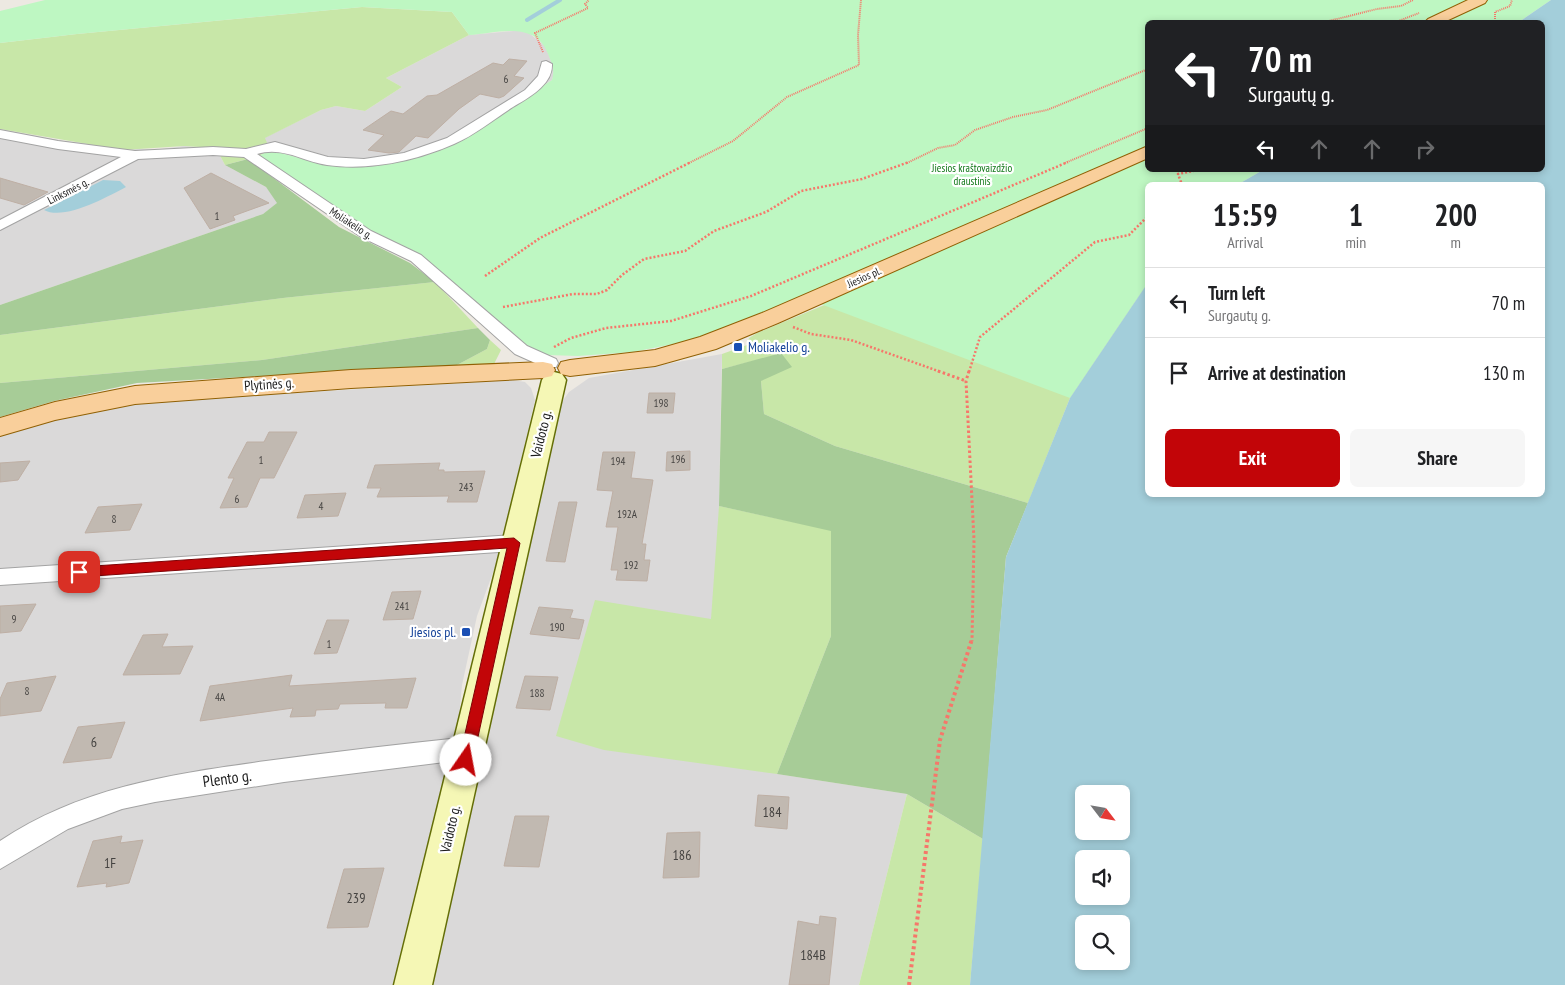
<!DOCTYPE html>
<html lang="en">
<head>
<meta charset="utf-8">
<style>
  body { margin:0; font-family:"PT Sans Narrow",sans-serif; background:#f6f6f6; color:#202124; height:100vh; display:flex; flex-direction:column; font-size:19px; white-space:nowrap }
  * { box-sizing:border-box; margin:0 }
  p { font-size:16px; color:#757577 }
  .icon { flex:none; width:28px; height:28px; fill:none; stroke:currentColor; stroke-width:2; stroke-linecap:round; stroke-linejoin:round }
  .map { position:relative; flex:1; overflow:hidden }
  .side { position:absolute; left:1145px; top:182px; width:400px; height:315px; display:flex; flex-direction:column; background:#fff; border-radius:8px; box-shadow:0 2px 8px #0003 }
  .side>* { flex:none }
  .banner { position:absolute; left:1145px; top:20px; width:400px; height:152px; border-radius:8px; box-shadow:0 2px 8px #0003; background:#202124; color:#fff; overflow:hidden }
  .needle { width:32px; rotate:121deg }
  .buttons { position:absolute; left:1075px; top:785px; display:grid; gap:10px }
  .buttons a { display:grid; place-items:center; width:55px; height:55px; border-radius:8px; background:#fff; box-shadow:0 2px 8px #0003; font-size:25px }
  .pin { position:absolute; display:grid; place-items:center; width:42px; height:42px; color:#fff; margin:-21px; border-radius:10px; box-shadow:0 2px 8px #0006 }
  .me { position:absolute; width:55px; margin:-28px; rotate:12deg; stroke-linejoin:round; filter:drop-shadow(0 0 4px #0008) }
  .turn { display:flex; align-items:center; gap:18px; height:105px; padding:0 20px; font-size:22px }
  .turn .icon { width:65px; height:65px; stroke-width:2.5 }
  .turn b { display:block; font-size:35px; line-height:42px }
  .lanes { display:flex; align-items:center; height:48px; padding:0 20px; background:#0003; justify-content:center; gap:25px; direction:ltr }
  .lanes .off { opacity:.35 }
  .eta { display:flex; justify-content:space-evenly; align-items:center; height:85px; text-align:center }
  .eta b { font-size:30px; font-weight:700; line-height:35px }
  .button { display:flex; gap:10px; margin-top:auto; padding:10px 20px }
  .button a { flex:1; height:58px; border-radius:8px; background:#c20508; color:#fff; font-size:20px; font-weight:700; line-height:58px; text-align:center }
  .button a+a { background:#f6f6f6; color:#202124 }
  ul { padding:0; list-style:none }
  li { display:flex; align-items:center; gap:15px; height:70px; padding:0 20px; border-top:1px solid #e0e0e0 }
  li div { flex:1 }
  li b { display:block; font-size:19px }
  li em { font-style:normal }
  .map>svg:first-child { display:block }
  .residential { fill:#dad9d9 }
  .grass { fill:#c8e7a8 }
  .forest { fill:#a7cc97 }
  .park { fill:#bef7c2 }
  .water { fill:#a3ceda; fill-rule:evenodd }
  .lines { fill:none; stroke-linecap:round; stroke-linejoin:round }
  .stream { stroke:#a3ceda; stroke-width:4 }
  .building { fill:#c1b9b1; stroke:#beafa4 }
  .street-casing { stroke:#a3a3a3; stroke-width:2 }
  .secondary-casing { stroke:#646e07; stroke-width:3 }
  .primary-casing { stroke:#906004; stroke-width:2 }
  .path-far3 { stroke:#f6776a; stroke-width:2; stroke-dasharray:1 1; stroke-linecap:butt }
  .path-far2 { stroke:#f6776a; stroke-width:2.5; stroke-dasharray:2 2; stroke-linecap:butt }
  .path-far1 { stroke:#f6776a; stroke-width:3; stroke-dasharray:2.5 2.5; stroke-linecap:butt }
  .path { stroke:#f6776a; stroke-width:4; stroke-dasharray:3 3; stroke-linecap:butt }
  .street { fill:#fff; fill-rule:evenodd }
  .secondary { fill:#f5f7b5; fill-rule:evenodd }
  .primary { fill:#f9cf9b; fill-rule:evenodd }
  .route { fill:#c20508; stroke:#7e0305 }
  .transit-dot { fill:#1a4fb4; stroke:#fff; stroke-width:2 }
  .labels { text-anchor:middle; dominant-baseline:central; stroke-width:4.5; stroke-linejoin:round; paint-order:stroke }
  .number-label { font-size:11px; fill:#454341 }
  .far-park-label { font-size:11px; fill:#0e7615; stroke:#fff }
  .far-street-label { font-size:11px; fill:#1c1c1c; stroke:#fff }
  .transit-label { font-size:14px; fill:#164399; stroke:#fff; text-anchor:start }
  .street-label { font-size:14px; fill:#1c1c1c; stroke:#fff }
  .near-number-label { font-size:14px; fill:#454341 }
  .near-street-label { font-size:16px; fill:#1c1c1c; stroke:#fff }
</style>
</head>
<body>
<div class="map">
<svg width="1565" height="985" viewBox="0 0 1565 985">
  <rect width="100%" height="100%" fill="#ede9e2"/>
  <path class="residential" d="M525,30L545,46L555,70L552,80L456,142L363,166L325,165L270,150L264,138L321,110L336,106L365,111L402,87L386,78L469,35Z
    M0,129L64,141L154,150L184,146L216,148L225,165L266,187L278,203L263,214L0,305Z
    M722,354L719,506L777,774L907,794L859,985H429L559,406L569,392L589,378Z
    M513,380L525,382L531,388L535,400L498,559L477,616L462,685L458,728L393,985H0V436L77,413L121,403Z"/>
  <path class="grass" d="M362,7L452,12L469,35L386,78L402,87L365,111L336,106L321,110L265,138L270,150L259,156L225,165L216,148L184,146L123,150L0,129V43L77,34Z
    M1148,170L1147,284L1070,398L1028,503L835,446L764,414L761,381L781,354L722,369V354L747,345L749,338L757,333Z
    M435,282L478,328L262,360L0,383V335L283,298Z
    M490,340L501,350L494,364L457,365L487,349Z
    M719,506L831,530V636L777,774L604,750L556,736L595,600L711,619Z
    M907,794L983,839L970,985H859Z"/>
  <path class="forest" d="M248,159L339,227L410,263L435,282L283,298L0,335V305L263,214L277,203L266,187L225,165Z
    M478,328L490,340L487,349L457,365L137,383L54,401L0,417V383L262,360Z
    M781,353L792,367L761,381L764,414L835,446L1028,503L1006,557L983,839L907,794L777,774L831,636V531L719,506L722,369Z"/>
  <path class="park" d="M45,0H1551L1519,22H1148V170H1263L1237,185H1148L1147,284L1070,398L802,297L698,339L633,352L578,356L547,355L521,350L416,258L366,234L259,156L270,150L325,165L363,166L456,142L552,80C555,69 552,64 548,54C535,20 498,33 469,35L452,12L362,7L77,34L0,43V11Z"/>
  <path class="water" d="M1551,0H1565V985H970L1006,557L1070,398L1147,284L1148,495H1542V185H1237L1263,170H1542V22H1519ZM1084,794H1121V831H1084ZM1084,859H1121V896H1084ZM1084,924H1121V961H1084Z
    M103,180L120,181L126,187C107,197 64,221 44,210Z"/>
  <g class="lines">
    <path class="stream" d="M527,20L560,0"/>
  </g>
  <path class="building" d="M509,59L527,61L514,76L524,78L504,96L499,98L480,94L459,109L428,138L416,136L399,152L389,153L368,150L384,135L363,130L391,111L403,114L427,96L437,95L493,63L503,65Z
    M211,173L269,203L233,216L235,220L210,229L184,188Z
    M0,178L48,192L24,205L0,198Z
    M649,393H675L673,413H647Z
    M269,432H297L274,478H260L247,507L220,508L234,478H228L247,442H264Z
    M690,451V470L666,471L667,452Z
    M603,452H635L631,478L653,480L642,544H646L644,560H650L647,581L616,580L618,570H611L618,527H606L613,491L597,490Z
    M30,461L18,480L0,482V463Z
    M440,463L438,470H444V472L485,471L477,502H447L449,496L377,497L381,488H367L375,465Z
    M346,493L338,516L297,518L305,495Z
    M559,502H577L565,562L546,561Z
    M142,504L130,530L85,533L98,507Z
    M421,591L413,619L383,620L392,592Z
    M36,604L21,631L0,633V606Z
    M539,607L573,610L570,618L584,620L579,639L530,634Z
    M327,620H349L337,653L314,654Z
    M168,634L162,647L193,646L180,674L123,675L143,635Z
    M292,675L289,686L416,678L407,708H385L386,703L340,704L338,709L316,710L315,716L290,717L293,708L200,721L210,686Z
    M56,676L41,711L0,716V699L7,683Z
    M525,676L558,677L550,710L516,708Z
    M125,722L111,758L63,763L78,727Z
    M758,795L789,797L787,829L755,826Z
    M515,816H549L539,867L504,866Z
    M700,832L699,877L663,878L667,833Z
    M122,836L120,843L143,840L129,883L106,887L107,883L77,887L93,841Z
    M384,868L368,927L327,928L344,869Z
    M820,916L836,918L829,985H789L798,921L819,925Z"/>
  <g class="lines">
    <defs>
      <path id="street" d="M546,61L552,64C553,85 528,98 513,107C494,119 475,135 454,144C415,161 369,171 327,165C302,161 282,146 257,154L371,231L421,255L527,346L556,359L558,363L556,367H544L515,354L411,261L361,237L244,157L213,155L138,159L0,230V220L121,157L58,149L0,138V130L58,141L135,151L213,147L246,149L275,142L328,157L364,159L404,153L447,138L525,90L538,76L542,62Z
        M514,535L521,537L524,543L521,549L514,551L0,585V569Z
        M469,737L477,740L481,748L477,756L469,759L284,782L155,802L122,809L68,829L0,869V841C80,787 172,774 266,761C333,752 401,744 469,737Z"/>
      <path id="secondary" d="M554,372L562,374L566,380L432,985H394L542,380L546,374Z"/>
      <path id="primary" d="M1468,0H1487L1485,3L1444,22H1425L1428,19Z
        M1148,146V158L778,323L716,349L655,366L570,376L561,374L558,368L561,362L570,360L655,350L700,337L762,313Z
        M543,362L552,364L555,370L552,376L543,378L351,388L135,404L55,420L0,436V418L55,402L135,386L351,370Z"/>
    </defs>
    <use href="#street" class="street-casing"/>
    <use href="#secondary" class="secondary-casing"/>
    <use href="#primary" class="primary-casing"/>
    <path class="path-far3" d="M1325,22L1377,9L1401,6L1413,0
      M1396,22L1419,13
      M1491,22L1495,21V12L1510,6L1512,0
      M543,52L535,33L588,8L585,4L589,0
      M689,163L733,141L787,97L859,65L858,35L861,0
      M907,163L938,148L955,145L975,130L1013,117L1047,110L1148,69
      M1065,163L1148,128"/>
    <path class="path-far2" d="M1178,185L1181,182L1178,174L1198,170
      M485,276L540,238L691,162
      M503,307L573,294H597L607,290L622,275L644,259L685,251L714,231L766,212L801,191L862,179L909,162
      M793,327L811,334L851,340L941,372
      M554,347L571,338L606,328L671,321L751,296L1068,162
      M969,372L980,337L1095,242L1129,235L1148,216"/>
    <path class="path-far1" d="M938,371L966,381
      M969,371L966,381L974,540L972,641"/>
    <path class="path" d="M909,985L940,740L972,639"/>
    <use href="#street" class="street"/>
    <use href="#secondary" class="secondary"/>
    <use href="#primary" class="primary"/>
  </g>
  <path class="route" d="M514,538L520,543L473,760L471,765L466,767L461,765L459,760L507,548L79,577L73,572L79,567Z"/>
  <g class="transit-dot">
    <rect x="733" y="342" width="10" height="10" rx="2.5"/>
    <rect x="461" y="627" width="10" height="10" rx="2.5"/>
  </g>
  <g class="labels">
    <g class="number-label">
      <text x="506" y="79">6</text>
      <text x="217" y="216">1</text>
      <text x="661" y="403">198</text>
      <text x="678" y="459">196</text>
      <text x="261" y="460">1</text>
      <text x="618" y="461">194</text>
      <text x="466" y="487">243</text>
      <text x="237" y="499">6</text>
      <text x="321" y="506">4</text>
      <text x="627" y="514">192A</text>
      <text x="114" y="519">8</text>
      <text x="631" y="565">192</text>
      <text x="402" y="606">241</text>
      <text x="14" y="619">9</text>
      <text x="557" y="627">190</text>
      <text x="329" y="644">1</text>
      <text x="27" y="691">8</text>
      <text x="537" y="693">188</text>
      <text x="220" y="697">4A</text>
    </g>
    <g class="far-park-label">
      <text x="972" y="168">Jiesios kraštovaizdžio<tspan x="972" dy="13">draustinis</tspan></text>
    </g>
    <g class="far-street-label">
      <text transform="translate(68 191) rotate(-27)">Linksmės g.</text>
      <text transform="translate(351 223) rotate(33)">Moliakelio g.</text>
      <text transform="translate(864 277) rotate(-24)">Jiesios pl.</text>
    </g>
    <g class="transit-label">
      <text x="748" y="347">Moliakelio g.</text>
      <text x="456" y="632" text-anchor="end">Jiesios pl.</text>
    </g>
    <g class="street-label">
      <text transform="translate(269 384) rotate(-4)">Plytinės g.</text>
      <text transform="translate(541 434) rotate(-76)">Vaidoto g.</text>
      <text transform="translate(450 829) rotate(-77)">Vaidoto g.</text>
    </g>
    <g class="near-number-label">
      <text x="94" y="742">6</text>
      <text x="772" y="812">184</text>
      <text x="682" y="855">186</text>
      <text x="110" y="863">1F</text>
      <text x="356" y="898">239</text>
      <text x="813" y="955">184B</text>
    </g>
    <g class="near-street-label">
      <text transform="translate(227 778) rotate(-8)">Plento g.</text>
    </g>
  </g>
</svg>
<div class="buttons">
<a><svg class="needle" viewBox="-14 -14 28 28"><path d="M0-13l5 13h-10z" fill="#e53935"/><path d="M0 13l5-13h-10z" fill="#757577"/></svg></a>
<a><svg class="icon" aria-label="sound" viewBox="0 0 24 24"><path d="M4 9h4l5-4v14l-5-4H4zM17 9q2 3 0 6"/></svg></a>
<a><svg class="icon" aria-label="search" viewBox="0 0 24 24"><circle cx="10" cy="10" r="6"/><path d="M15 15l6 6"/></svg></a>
</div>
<div class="pin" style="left:79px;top:572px;background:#d93025"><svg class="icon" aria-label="arrive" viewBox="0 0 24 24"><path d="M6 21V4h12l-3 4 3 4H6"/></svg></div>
<svg class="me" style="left:466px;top:760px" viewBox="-20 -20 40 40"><circle r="19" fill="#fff"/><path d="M0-13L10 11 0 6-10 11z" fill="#c20508"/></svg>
<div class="banner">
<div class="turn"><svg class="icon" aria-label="left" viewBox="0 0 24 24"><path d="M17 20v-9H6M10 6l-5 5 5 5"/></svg><div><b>70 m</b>Surgautų g.</div></div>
<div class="lanes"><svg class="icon" aria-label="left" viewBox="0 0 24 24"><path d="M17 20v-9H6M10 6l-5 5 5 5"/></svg><svg class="icon off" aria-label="ahead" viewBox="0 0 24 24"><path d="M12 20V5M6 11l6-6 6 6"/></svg><svg class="icon off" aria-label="ahead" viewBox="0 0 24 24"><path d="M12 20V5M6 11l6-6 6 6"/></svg><svg class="icon off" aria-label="right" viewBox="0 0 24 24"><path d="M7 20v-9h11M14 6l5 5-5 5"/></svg></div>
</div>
<section class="side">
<div class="eta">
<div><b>15:59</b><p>Arrival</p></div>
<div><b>1</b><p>min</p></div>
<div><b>200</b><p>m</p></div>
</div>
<ul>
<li><svg class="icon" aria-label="left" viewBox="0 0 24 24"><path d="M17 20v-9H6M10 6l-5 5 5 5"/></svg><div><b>Turn left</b><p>Surgautų g.</p></div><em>70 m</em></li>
<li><svg class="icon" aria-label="arrive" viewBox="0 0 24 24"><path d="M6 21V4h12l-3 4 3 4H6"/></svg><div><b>Arrive at destination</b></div><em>130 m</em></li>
</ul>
<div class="button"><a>Exit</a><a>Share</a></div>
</section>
</div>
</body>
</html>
